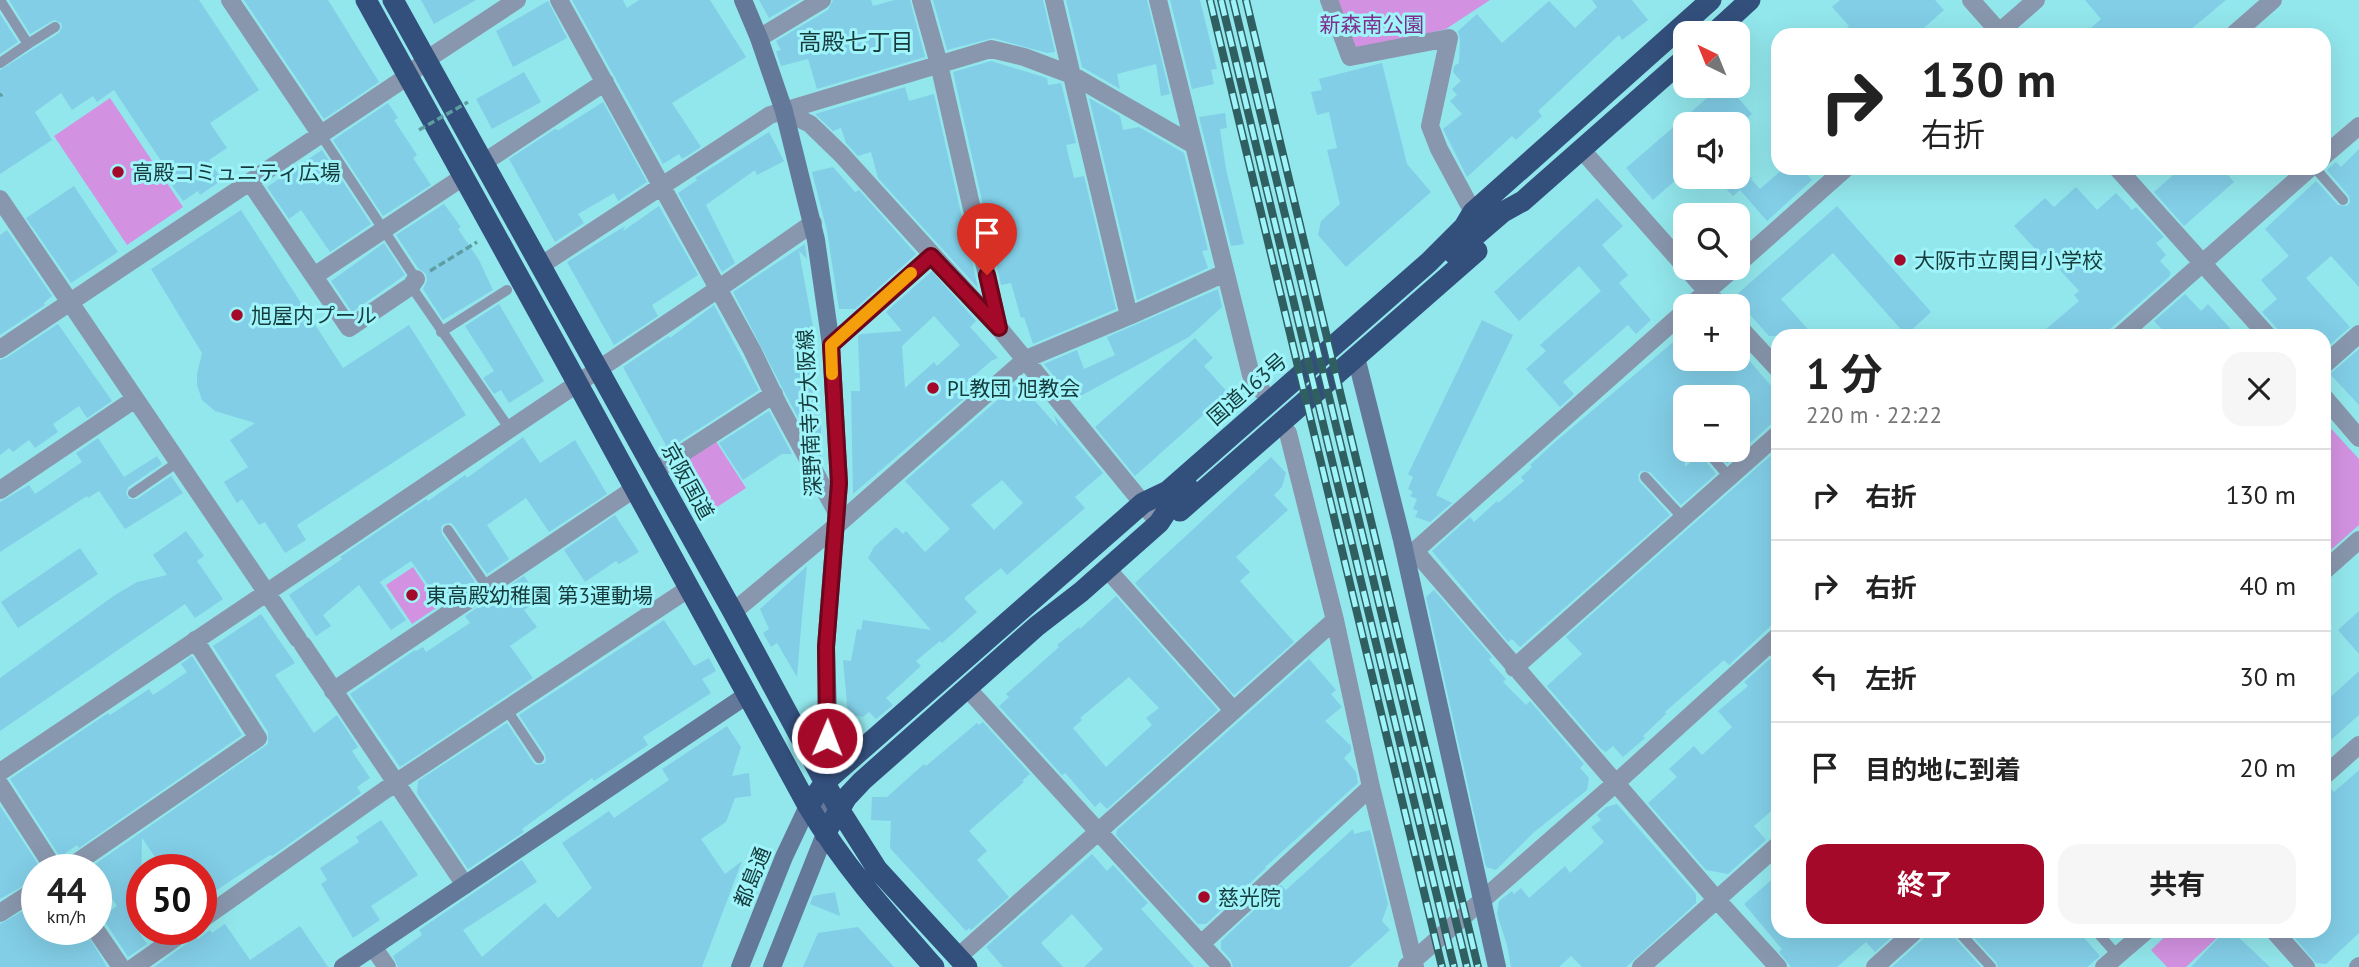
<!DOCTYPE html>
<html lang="ja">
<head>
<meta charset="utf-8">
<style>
  body { margin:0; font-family:"PT Sans","Noto Sans JP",sans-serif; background:#f6f6f6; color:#222; height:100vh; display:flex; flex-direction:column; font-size:26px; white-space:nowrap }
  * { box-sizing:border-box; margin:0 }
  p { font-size:23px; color:#767676 }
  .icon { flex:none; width:38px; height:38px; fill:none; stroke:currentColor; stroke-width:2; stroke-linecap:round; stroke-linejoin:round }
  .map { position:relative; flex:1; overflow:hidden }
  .side { position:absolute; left:1771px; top:329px; width:560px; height:609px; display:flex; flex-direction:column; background:#fff; border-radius:21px; box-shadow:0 7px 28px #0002 }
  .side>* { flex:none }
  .banner { position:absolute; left:1771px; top:28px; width:560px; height:147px; border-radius:21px; box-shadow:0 7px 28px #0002; background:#fff; color:#222; overflow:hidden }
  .needle { width:46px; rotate:317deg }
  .tools { position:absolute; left:1673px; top:21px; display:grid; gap:14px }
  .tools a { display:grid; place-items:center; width:77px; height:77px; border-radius:14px; background:#fff; box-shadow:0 7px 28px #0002; font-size:35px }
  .speed { position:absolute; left:21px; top:854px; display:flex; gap:14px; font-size:35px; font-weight:700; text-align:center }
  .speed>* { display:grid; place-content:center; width:91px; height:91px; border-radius:50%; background:#fff; box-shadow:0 7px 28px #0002; line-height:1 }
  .speed small { font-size:18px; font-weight:400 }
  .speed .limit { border:10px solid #d22; background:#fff; color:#111 }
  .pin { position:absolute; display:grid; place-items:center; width:60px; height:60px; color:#fff; margin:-72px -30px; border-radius:50% 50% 50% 0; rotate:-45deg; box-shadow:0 0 7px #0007 }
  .pin .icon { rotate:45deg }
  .me { position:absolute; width:77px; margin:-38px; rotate:1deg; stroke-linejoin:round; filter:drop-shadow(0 0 5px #0008) }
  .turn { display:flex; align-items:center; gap:24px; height:147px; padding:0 35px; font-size:32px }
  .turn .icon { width:91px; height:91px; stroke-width:2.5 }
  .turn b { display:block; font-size:49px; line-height:60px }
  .round { display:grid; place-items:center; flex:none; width:74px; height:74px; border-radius:21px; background:#f6f6f6 }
  .headline { display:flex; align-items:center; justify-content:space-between; height:119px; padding:0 35px }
  h1 { font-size:42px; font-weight:700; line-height:52px }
  .primary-button { display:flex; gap:14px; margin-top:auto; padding:14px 35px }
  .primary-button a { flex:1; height:80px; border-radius:21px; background:#a50929; color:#fff; font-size:28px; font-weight:700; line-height:80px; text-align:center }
  .primary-button a+a { background:#f6f6f6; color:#222 }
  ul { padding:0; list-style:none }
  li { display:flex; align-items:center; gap:21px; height:91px; padding:0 35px; border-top:2px solid #e0e0e0 }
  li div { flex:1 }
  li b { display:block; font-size:26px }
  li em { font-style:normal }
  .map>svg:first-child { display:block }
  .green { fill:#d392e1 }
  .building { fill:#82cee7; fill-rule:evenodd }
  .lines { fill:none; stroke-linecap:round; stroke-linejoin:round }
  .path { stroke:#5e9ea2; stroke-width:3.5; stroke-dasharray:7 3.5; stroke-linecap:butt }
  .lane { stroke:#8997ae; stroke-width:10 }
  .street { stroke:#8997ae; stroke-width:18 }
  .secondary { stroke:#647899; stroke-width:18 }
  .highway { stroke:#334f7c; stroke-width:21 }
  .rail-casing { stroke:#305f61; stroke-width:8 }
  .rail { stroke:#9ff4f9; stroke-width:5; stroke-dasharray:16; stroke-linecap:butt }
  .path-bridge { stroke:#5e9ea2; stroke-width:3.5; stroke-dasharray:7 3.5; stroke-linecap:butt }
  .route-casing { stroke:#6b061b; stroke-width:18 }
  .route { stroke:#a50929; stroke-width:12 }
  .slow { stroke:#f59e0b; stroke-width:12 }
  .poi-dot { fill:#a50929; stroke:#9ff4f9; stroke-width:2.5 }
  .labels { text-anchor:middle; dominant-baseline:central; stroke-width:6; stroke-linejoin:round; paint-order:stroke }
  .park-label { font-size:21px; fill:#7d308e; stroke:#9ff4f9 }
  .poi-label { font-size:21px; fill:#163b3d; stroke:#9ff4f9; text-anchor:start }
  .street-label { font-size:21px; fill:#163b3d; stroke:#9ff4f9 }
  .neighbourhood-label { font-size:23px; fill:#163b3d; stroke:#9ff4f9 }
</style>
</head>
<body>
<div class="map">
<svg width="2359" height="967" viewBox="0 0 2359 967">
  <rect width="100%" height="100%" fill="#92e7ec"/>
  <path class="green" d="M1337,0H1490L1446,29L1361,50L1354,45Z
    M110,98L183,207L127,245L54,136Z
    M2324,421L2359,459V525L2324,556Z
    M715,440L746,488L705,515L676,464Z
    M413,567L439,606L412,624L386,585Z
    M2171,931H2224L2186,967H2167L2151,950Z"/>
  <path class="building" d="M9,0H199L259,90L210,123L227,148L209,160L222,180L200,195L198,191L183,201L163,172L167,170L114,90L97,102L93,96L72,110L61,93L35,112L52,140L0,174V70L59,33L62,27L61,23L54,20L30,34Z
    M244,0H328L379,82L324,119Z
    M421,0H476L434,24Z
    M572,0H623L627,8L639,0H710L746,57L672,103L701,147L682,159L679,154L663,164Z
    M759,0H800L769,18Z
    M833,0H871L873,6L894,0H910L925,57L817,89L808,59L781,66L776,51L781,50L776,41L828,10Z
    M933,0H1043L1055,52L1047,53L993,38L947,50Z
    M1066,0H1147L1170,94L1161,96L1156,64L1117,74L1120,89L1082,67Z
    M1170,0H1200L1217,69L1211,70L1214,84L1192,89Z
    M1592,0H1632L1648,20L1622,40L1619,35L1538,111L1542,116L1516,140L1512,136L1467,177L1443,129L1462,114L1450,101L1457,95L1452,89L1461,81L1453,72L1454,66L1459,63L1460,40L1458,31L1477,14L1502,43L1549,1L1575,28L1597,7Z
    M1840,0H1935L1944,10L1916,35H1838L1849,26L1832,7Z
    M2085,0H2226L2184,35H2083L2101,19Z
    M548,1L567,38L513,67L496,31Z
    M0,14L18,42L0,54Z
    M991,61L1047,78L1048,85L1061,83L1076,143L1066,145L1074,178L1084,176L1116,309L1033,344L1024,317L1021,318L1011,283L1001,285L953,72Z
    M1382,63L1407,164L1431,192L1346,267L1318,235L1321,221L1340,204L1327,150L1337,148L1329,112L1317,115L1311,92L1322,90L1319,79Z
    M524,72L541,102L492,129L476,99Z
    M1721,86H1728L1752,114L1740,124H1685V172L1653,200L1626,168Z
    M905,87L909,101L934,94L978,288L878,178L871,152L858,156L846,143L841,128L833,131L815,114Z
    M1089,98L1120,116L1123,130L1139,127L1184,153L1208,250L1202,251L1208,268L1137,300Z
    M603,102L647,182L618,201L614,193L578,214L584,223L555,242L509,159L555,129L559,130Z
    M388,103L398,118L394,120L417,155L413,158L431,185L383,216L333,140Z
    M1225,113L1227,128L1220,129L1226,169L1244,244L1231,246L1199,117Z
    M769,132L784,161L757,175L755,170L706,205L735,263L722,272L678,193L697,180L695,178Z
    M2359,149V287L2331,256L2306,278L2350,327L2324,350V336H2284L2262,312L2277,299L2261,280L2289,256L2265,229L2316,181L2338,205L2347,206L2350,202L2349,196L2327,170L2336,162L2341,167Z
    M322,150L371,224L330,252L301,210L289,219L267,187Z
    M833,167L855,192L859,190L916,254L855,309H839L827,231L812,172Z
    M1784,168H1801L1812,180L1767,221L1740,190L1733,196L1715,177H1753L1751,179L1760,189Z
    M2181,168H2222L2234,182L2184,226L2154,192Z
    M74,186L118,252L71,283L26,218Z
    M2076,187L2097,210L2116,193L2132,210L2136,207L2164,237L2156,243L2166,255L2160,261L2171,273L2169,277L2102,336H2038L2079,301L2074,295L2079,291L2051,260L2048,263L2014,226L2045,198L2054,207Z
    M1597,198L1623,226L1602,245L1628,275L1619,283L1651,320L1636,334L1628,325L1563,382L1574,394L1560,407L1526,369L1546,351L1540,345L1601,291L1579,266L1519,321L1494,292Z
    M444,204L461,227L458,229L479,260L493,290L443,320L423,289L427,281L426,274L418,268L396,235Z
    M659,206L698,275L652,305L658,316L614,345L567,262L625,226L623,231Z
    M1837,206L1931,312L1906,335L1833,253L1781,299L1814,336H1769L1734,297Z
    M241,210L343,368L409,325L466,415L297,525L306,540L285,553L265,522L259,525L242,499L237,503L224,482L248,467L230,440L255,423L215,411L202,400L197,385V374L202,353L151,269Z
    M7,230L52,296L44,303L45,305L0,335V235Z
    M384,243L405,275L352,312L331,281Z
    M805,244L807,259L799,251L815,338H813L816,357L807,359L819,418H821V456H819L788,399L733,292Z
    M932,271L976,321L970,327L998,358L991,361L966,383L968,395L853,494L851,391H860L858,336L861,334L902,331L886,312ZM934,316L960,345L937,366L934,362L905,388L902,346Z
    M1218,289L1222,307L1189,337L1073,400L1044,364L1077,350L1084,369L1115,355L1107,337Z
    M2185,294L2201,311L2208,304L2237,336H2168L2154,321Z
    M499,304L544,381L509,403L501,390L494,394L483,378L494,371L465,326Z
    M714,305L759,390L668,449L623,367L669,336L670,338Z
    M1482,320L1513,335L1436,495L1452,503L1430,522L1415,517L1418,511L1413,509L1417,499L1410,496L1413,492L1408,489L1413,477L1408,474Z
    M58,324L112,401L87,418L79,406L53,424L58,432L35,448L29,440L13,452L9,448L0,455V360L6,358Z
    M1685,332V359H1748L1778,394V423L1770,425L1727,464L1716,450H1738V397H1685V467L1700,454L1716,474L1681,505L1650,472L1641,471L1638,475L1639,481L1670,515L1520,647L1512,639L1508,642L1432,551L1470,517L1474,522L1497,501L1498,503L1524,481L1521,477L1532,467L1530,465L1554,443Z
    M1195,338L1213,358L1204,366L1228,393L1135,476L1095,427Z
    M2359,349V405L2330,374Z
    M1018,382L1058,427L1054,415L1103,473L1075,497L1085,508L1007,575L1001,568L964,598L977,612L942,643L940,641L916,661L921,666L886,698L893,705L876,719L869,712L863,717L848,714L843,660L851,661L857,629L861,630L863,620L931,630L868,558L874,547L896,527L903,534L906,531L925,552L950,529L905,481ZM1002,480L1023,503L994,530L971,505Z
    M769,411L792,454H782L743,480L719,443Z
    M523,437L540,463L575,440L607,494L549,532L526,498L487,525L509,559L487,574L454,526L451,523L444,524L441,527L442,534L475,582L453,597L449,593L439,600L411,561L380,582L406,620L391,630L359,585L323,615L331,626L316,636L289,595L342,559L340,557L426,499L428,501L465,475L467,478Z
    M98,438L124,477L157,456L162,464L128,487L126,493L129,499H137L171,476L183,493L125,529L99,491L88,498L87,496L0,552V502L29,485L35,494L82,462L76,453Z
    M1778,449V619L1729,665L1724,660L1665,712L1666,714L1643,736L1645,738L1623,757L1613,746L1606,752L1601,749L1547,686L1582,654L1566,637Z
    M1271,457L1286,473L1282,487L1274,495L1288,510L1236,557L1250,572L1240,581L1294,642L1234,695L1135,583Z
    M615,515L639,552L619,564L616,561L585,582L564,550Z
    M186,531L204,556L197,561L223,599L195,618L185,604L0,731V678L115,595L137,582L167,575L153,555Z
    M80,548L98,574L18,628L1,602Z
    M807,566L802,616L797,677L777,643L771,647L763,633L769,629L760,609Z
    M524,576L540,599L524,610L537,627L510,646L533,678L400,767L350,694L415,650L416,651L423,647L426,652L470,623L465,616Z
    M1434,590L1492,657L1489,660L1506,679L1503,682L1526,705L1530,701L1584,764L1580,768L1589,778L1587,790L1533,833L1496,870L1486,867L1426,597Z
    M1116,596L1218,710L1107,809L1100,802L1095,807L1065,773L1062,775L999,706L1009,697L1006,694L1059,647L1057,645L1079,627L1080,629ZM1129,677L1159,708L1146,718L1152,725L1106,767L1073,728L1082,720L1080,718Z
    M2359,611V654L2338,630Z
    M261,614L295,663L275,675L314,733L337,715L358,747L352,751L370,778L357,787L361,793L272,856L270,855L209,895L201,884V870H164L142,838L140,934L147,944L128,957L102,917L117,906L96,874V870L91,867L268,744V732L213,646Z
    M664,620L694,666L709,658L716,671L702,679L711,693L643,737L648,745L594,781L592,778L522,829L524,832L468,869L417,793L418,781L507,723L533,762L536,765L543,764L546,761L545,754L519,715Z
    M192,656L242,735L79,848L77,845L60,857L10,779L108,713L110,715L149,689L153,695L171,683L187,672L181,664Z
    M1309,659L1336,690L1331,694L1342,707L1325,721L1351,746V751L1344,758L1356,772L1358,783L1265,867L1266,868L1206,924H1198L1116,835L1117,830Z
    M1770,659L1778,664V805L1754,826L1766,840L1728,874L1706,870L1648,803L1677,777L1669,769L1694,746L1702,755L1732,727L1718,711L1748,686L1744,682Z
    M2359,671V715L2324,746V703Z
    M983,722L1030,774L1022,781L1024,782L969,831L987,851L977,860L1009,897L971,930L969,928L966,931L890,848L891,821L871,820L872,797H887L924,764L926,766L977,723L979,725Z
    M727,726L741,747L732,776L749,773L751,796L735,798L726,822L701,839L725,874L742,861L702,967H398L393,956L422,935L419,930L522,860L537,882L463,930L482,957L545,903L558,918L592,888L562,843L609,811L614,818L669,780L662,769Z
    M2359,770V933L2326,964L2316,963L2289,931H2324V787L2328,786L2334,792Z
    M1617,804L1696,894V903L1626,967H1582L1571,956L1559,967H1511L1507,945L1497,914L1499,901L1512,891L1514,894L1521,888L1529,898L1565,866L1570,873L1604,842L1591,827L1601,820L1597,815L1606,807Z
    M0,806L41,869L37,870V878L0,899Z
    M381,820L418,875L371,906L380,920L353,938L321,884L327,880L320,868L359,842L356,837Z
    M1353,829L1354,834L1370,830L1388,904L1382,921L1390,930L1349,967H1233L1231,960L1221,949V941L1281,885L1286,890Z
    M1092,854L1107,871L1113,865L1148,903L1141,909L1194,967H1084L1103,949L1072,914L1041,943L1063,967H1003L986,947Z
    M1778,874V931H1898L1875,952L1866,942L1837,967H1791L1779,952L1782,949L1744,904Z
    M835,892L840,916L810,904L813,896Z
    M37,903V929H84L107,967H0V924Z
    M225,924L250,960L300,926L328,967H154L196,937L198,939L210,930L212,933Z
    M858,927L894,967H803L818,933Z
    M1926,931H1951L1953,936L1981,967H1892L1923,939Z
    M1968,931H2078L2100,956L2087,967H1998L1996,962Z
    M2225,931H2232L2270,967H2191Z"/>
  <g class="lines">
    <path class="path" d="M0,96L2,94
      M430,271L477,242"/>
    <path class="lane" d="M28,44L55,27
      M0,63L28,44L0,0
      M321,135L416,279
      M2315,168L2343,200
      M411,286L509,428
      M441,332L507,290
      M1706,450L1729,477
      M1645,477L1683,518
      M133,493L178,462
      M448,530L487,587
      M1768,645L1778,657
      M507,710L539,758
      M1958,931L1991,967
      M2096,931L2117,955"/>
    <path class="street" d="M230,0L321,135
      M559,0L752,350L778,404L836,511
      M921,0L939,64L999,328
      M1054,0L1129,316
      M1158,0L1251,375L1262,391
      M1329,0L1350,57L1449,38L1430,126L1439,149L1473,212
      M1971,0L2002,35
      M1996,35L2036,0
      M2233,35L2273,0
      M759,38L822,0
      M784,111L810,124L841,154L999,328L1159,523
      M1581,149L1720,306
      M2324,156L2359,126
      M483,163L605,82
      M2117,168L2268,336
      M250,182L349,328L411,286L416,279
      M0,199L298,639
      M1738,264L1846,168
      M540,266L770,115L991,49L1024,57L1072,75L1192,144
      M314,276L463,177
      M1690,306L1734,268
      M1738,326L1778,369
      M2120,336L2310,168
      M831,345L931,256
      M0,349L408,76L426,60L517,0
      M2324,365L2359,334
      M2324,397L2359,438
      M1279,425L1288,433L1335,620L1371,787L1415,967
      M655,471L774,394
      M0,490L135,399
      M1415,551L1716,899L1778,967
      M1408,557L1685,311
      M1107,569L1233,710
      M2324,571L2359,540
      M733,612L835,527L1026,359L1129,316L1225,273
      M303,645L465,885
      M1514,668L1778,434
      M967,688L1222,967
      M333,691L634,489
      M0,772L718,289L813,223
      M2324,776L2359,745
      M0,785L55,870
      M66,870L258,738L195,640
      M0,913L37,889
      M201,920L385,790L688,589
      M95,929L121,967
      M2274,931L2306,967
      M1201,944L1371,787
      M373,947L387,967
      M958,957L1335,620
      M1407,966L1617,782L1778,636
      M134,967L188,929
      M1641,967L1778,845
      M1875,967L1915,931
      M2104,967L2146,931
      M2358,967L2359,966"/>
    <path class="secondary" d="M743,0L759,38L784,111L816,240L831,345L839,483L826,647L828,716L825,834L772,967
      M1356,357L1402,540L1497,967
      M343,967L747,695
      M740,967L784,857L808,806"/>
    <path class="highway" d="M366,0L568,366L808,806C843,865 888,915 934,967
      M393,0L733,612L839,809L877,869L967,967
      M1714,33L1750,0
      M1454,254L1503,212L1523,201L1685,58
      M1180,511L1477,251
      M808,806L826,781L1143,503L1168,491L1429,262L1464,227L1473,212L1711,0
      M825,834L847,797L862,781L1037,626L1081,592L1159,523L1175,499L1188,487"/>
    <defs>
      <path id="rail" d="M1210,0L1442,967
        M1221,0L1454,967
        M1233,0L1467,967
        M1246,0L1478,967"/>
    </defs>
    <use href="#rail" class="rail-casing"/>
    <use href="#rail" class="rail"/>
    <path class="path-bridge" d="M419,130L468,102"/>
  </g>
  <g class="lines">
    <defs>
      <path id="route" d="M827,738L826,647L839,483L831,345L931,256L999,328L987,275"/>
    </defs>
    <use href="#route" class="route-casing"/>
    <use href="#route" class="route"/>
    <path class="slow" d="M832,374L831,345L911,273"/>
  </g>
  <g class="poi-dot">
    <circle cx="118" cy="172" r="7"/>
    <circle cx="1900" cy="260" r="7"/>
    <circle cx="237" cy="315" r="7"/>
    <circle cx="933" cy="388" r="7"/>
    <circle cx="412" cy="595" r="7"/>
    <circle cx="1204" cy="897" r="7"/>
  </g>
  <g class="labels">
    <g class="park-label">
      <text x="1372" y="24">新森南公園</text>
    </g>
    <g class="poi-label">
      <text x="132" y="172">高殿コミュニティ広場</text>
      <text x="1914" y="260">大阪市立関目小学校</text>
      <text x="251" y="315">旭屋内プール</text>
      <text x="947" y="388">PL教団 旭教会</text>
      <text x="426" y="595">東高殿幼稚園 第3運動場</text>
      <text x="1218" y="897">慈光院</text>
    </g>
    <g class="street-label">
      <text transform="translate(1247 389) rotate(-41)">国道163号</text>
      <text transform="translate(809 413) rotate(-93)">深野南寺方大阪線</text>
      <text transform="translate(688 481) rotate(61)">京阪国道</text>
      <text transform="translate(752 877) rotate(-68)">都島通</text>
    </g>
    <g class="neighbourhood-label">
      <text x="856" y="41">高殿七丁目</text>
    </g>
  </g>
</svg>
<div class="tools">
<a><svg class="needle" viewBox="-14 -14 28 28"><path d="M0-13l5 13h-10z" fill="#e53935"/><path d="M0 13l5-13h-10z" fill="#767676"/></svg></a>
<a><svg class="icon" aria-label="sound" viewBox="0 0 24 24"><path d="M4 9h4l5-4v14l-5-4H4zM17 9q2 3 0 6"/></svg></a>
<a><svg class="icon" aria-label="search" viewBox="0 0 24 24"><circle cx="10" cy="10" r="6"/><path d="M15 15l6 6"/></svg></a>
<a>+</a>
<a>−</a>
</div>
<div class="speed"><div>44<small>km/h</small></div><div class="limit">50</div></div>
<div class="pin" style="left:987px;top:275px;background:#d93025"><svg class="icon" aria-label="arrive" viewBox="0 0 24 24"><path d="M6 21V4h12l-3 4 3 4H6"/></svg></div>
<svg class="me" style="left:827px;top:738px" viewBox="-20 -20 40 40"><circle r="17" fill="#a50929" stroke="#fff" stroke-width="3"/><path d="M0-11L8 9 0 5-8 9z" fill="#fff"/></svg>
<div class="banner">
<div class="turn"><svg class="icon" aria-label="right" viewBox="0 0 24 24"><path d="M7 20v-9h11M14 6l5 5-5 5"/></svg><div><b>130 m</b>右折</div></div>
</div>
<section class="side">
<div class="headline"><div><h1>1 分</h1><p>220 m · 22:22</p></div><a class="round"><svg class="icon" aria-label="close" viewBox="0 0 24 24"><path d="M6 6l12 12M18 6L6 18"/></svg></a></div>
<ul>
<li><svg class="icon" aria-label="right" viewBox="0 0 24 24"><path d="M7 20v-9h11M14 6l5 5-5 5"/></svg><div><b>右折</b></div><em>130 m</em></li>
<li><svg class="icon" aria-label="right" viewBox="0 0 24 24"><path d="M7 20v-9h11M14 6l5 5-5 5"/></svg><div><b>右折</b></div><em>40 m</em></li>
<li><svg class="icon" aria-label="left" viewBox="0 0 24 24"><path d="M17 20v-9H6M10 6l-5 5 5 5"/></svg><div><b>左折</b></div><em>30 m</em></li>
<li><svg class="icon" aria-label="arrive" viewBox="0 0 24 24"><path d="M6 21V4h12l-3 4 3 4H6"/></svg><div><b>目的地に到着</b></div><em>20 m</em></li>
</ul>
<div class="primary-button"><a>終了</a><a>共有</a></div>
</section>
</div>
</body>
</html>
